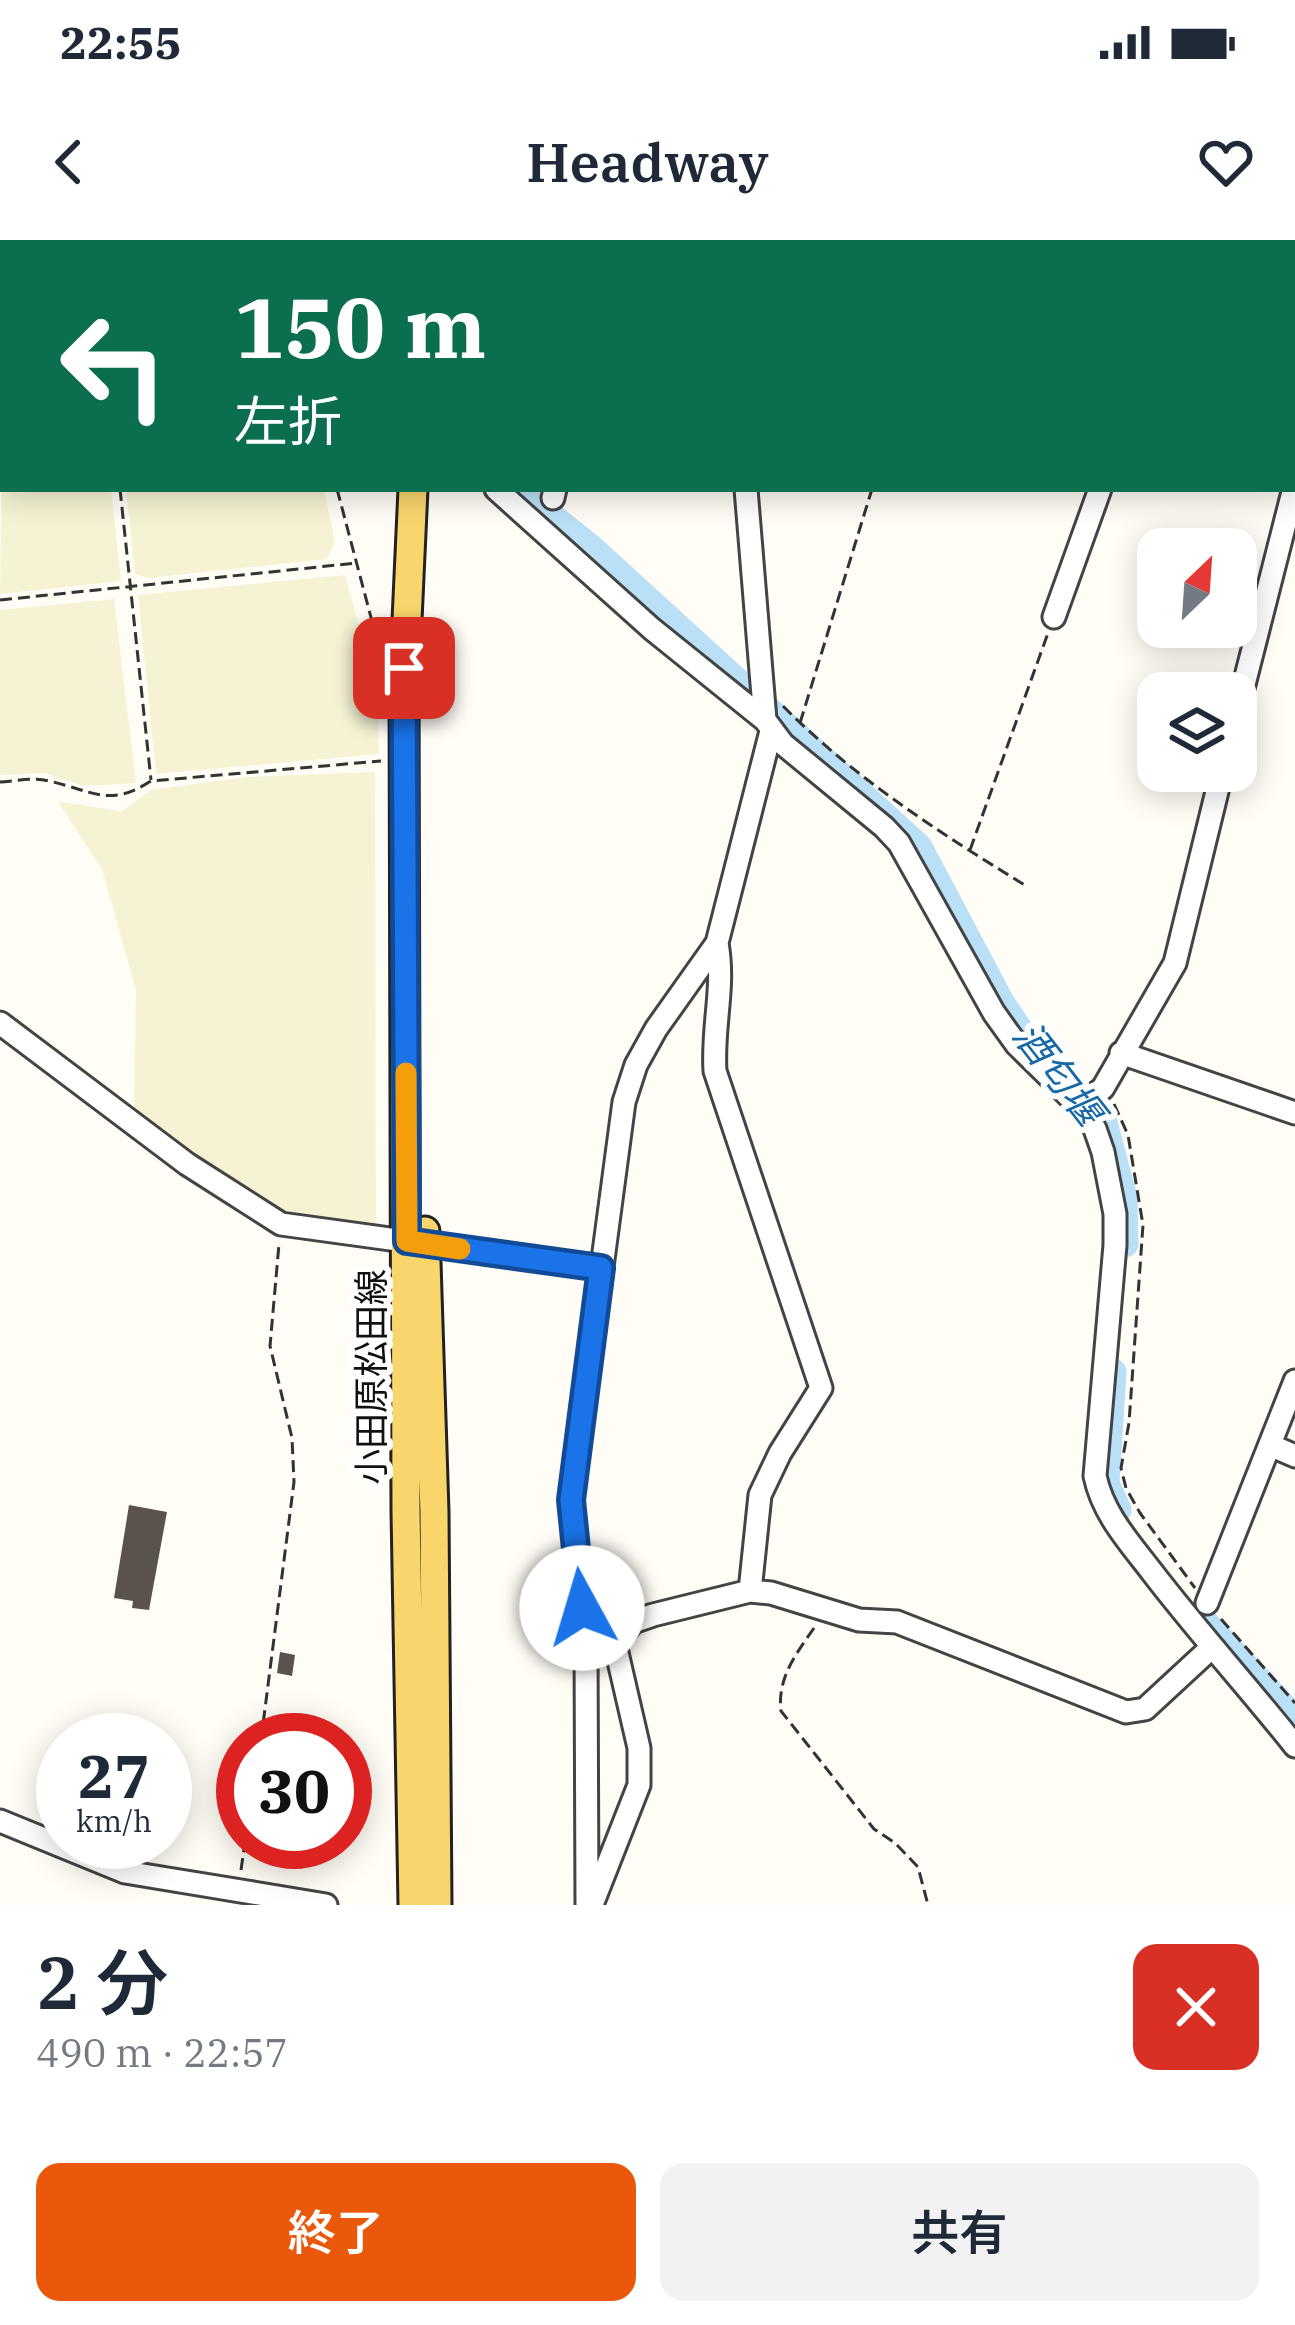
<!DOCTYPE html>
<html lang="ja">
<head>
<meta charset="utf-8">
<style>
  body { margin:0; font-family:"IBM Plex Serif","Noto Sans JP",serif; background:#f2f2f3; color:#1f2937; height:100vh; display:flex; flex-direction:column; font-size:45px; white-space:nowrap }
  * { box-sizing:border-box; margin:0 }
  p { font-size:39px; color:#747a83 }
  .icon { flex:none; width:66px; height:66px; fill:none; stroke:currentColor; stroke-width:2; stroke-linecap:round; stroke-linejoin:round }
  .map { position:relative; height:1665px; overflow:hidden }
  .sheet { display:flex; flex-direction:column; background:#fff; flex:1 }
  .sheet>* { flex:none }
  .hud { position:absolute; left:0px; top:0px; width:1296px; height:252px; box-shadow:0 6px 30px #0003; background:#0b6e4f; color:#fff; overflow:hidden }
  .needle { width:78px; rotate:25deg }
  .buttons { position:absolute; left:1137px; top:288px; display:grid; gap:24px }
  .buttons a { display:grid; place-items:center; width:120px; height:120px; border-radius:24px; background:#fff; box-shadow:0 6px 30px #0003; font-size:60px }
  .speed { position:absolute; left:36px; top:1473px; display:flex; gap:24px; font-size:60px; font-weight:700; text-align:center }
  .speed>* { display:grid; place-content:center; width:156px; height:156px; border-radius:50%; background:#fff; box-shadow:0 6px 30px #0003; line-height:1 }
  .speed small { font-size:30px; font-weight:400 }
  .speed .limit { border:18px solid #d22; background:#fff; color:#111 }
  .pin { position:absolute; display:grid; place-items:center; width:102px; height:102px; color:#fff; margin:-51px; border-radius:24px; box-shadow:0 6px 18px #0006 }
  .me { position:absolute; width:132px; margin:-66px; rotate:354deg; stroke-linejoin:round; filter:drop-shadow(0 0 9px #0008) }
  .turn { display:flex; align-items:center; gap:42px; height:252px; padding:0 36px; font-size:54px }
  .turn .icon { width:156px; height:156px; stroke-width:2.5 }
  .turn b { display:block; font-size:84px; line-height:102px }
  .round { display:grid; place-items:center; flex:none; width:126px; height:126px; border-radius:24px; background:#f2f2f3 }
  .overview { display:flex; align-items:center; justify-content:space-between; height:204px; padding:0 36px }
  h1 { font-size:72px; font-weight:600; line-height:90px }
  .button { display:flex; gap:24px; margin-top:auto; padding:24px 36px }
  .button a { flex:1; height:138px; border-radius:24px; background:#ea580c; color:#fff; font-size:48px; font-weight:600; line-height:138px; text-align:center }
  .button a+a { background:#f2f2f3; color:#1f2937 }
  .status { display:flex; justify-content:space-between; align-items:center; height:84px; padding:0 60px; background:#fff; direction:ltr }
  .status svg { height:33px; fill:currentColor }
  header { display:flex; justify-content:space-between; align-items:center; height:156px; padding:0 36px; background:#fff; font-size:54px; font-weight:600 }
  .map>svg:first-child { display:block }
  .farmland { fill:#f6f3d4 }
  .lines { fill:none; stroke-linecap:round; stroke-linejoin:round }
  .river { stroke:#b9e0f7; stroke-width:27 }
  .building { fill:#5a524d }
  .minor-casing { stroke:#444; stroke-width:27 }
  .major-casing { stroke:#222; stroke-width:33 }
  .path { stroke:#333; stroke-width:3; stroke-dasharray:12 6; stroke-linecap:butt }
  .minor { stroke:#fff; stroke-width:21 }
  .major { stroke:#f9d66b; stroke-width:27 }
  .route-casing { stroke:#114b97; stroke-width:30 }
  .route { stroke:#1a73e8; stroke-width:21 }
  .slow { stroke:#f59e0b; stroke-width:21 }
  .labels { text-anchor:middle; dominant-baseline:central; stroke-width:12; stroke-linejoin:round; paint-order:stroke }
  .street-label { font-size:36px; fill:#111; stroke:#fff }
  .water-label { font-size:39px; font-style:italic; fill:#1768a6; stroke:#fff }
</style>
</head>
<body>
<div class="status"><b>22:55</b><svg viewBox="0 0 49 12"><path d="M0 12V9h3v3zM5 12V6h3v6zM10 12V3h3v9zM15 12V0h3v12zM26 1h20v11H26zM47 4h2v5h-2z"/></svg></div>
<header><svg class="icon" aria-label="back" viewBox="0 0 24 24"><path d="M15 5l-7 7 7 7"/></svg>Headway<svg class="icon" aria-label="heart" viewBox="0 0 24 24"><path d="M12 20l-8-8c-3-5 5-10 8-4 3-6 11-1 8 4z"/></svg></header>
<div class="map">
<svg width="1295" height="1665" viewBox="0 0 1295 1665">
  <rect width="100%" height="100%" fill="#fffdf5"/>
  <path class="farmland" d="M3,166V249H111L121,341L0,354Z
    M126,249H324L335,303L326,319L148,338L135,334Z
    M345,335L377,452L379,514L156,534L138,355Z
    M114,359L136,543L83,546L45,533L0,535V370Z
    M375,532L376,988L278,973L134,872L136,750L102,629L58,562L122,571L151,550L247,537Z"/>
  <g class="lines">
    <path class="river" d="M254,0L256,3
      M517,249L590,307L919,607L1001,762L1023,795L1102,875L1124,958L1125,1004
      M1113,1132L1106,1243L1118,1270
      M1200,1377L1295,1479"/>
  </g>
  <path class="building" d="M129,1265L167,1272L149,1370L132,1368L133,1361L114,1358Z
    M280,1412L295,1415L292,1436L277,1433Z"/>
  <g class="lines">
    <defs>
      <path id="minor" d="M238,0L240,3
        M831,0L837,3
        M443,3L444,0
        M606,3V0
        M772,3L773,0
        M1149,3L1150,0
        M1293,215L1295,216
        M496,249L652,389L765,480L783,504L884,587L899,603L994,773L1017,805L1080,867L1095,889L1103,912L1115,974V1005L1095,1236C1103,1274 1129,1302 1152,1332C1198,1392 1248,1447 1295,1506
        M746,249L765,480
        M553,258L555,249
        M1054,377L1100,249
        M1236,476L1295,244
        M717,703C725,748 712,786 715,831L821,1148L780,1213L760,1255L750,1351
        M0,783L187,924L281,984L601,1028
        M1121,813L1295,873
        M1080,867L1103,848L1175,723L1222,531
        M1270,1205L1295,1216
        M1207,1363L1295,1141
        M586,1404H615L633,1382L653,1375L750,1351L771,1353L859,1380L897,1382L1126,1472L1145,1469L1211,1408
        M0,1581L125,1632L326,1665
        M593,1662L639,1545V1508L615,1404
        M587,1665L586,1404L571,1260L624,862L636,825L656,789L717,703L771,491"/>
      <path id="major" d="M407,0V3
        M0,108H3
        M413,249L404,446L406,1271L413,1665
        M425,991L434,1272L437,1665"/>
    </defs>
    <use href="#minor" class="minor-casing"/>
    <use href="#major" class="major-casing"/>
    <path class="path" d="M92,0V3
      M0,71L3,70
      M0,159H3
      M120,249L151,540
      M337,249L382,419
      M0,360L357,323
      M783,466C854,538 943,595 1028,647
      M800,483L872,249
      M0,542C16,541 34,537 49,541C93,551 109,568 151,541L381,521
      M970,610L1048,393
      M1114,864L1128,895L1143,985L1129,1183L1121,1228L1126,1248L1140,1273L1195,1348
      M1221,1379L1295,1463
      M814,1388C796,1414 777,1438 781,1471L874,1589L895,1603L918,1627L928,1665
      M261,1500L294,1242L292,1198L270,1106L279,1004
      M241,1630L245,1602"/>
    <use href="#minor" class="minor"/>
    <use href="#major" class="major"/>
  </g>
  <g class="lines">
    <defs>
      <path id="route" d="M404,428L407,1001L601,1028L571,1260L582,1368"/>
    </defs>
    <use href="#route" class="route-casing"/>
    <use href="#route" class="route"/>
    <path class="slow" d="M406,833L407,1001L460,1009"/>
  </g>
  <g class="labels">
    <g class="street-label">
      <text transform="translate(370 1137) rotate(-90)">小田原松田線</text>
    </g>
    <g class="water-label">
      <text transform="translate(1059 833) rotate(52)">酒匂堰</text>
    </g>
  </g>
</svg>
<div class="buttons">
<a><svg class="needle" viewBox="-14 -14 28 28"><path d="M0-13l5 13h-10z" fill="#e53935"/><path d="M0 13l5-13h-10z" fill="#747a83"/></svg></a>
<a><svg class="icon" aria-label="layers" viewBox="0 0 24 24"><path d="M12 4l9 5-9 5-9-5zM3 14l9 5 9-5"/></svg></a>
</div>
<div class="speed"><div>27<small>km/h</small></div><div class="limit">30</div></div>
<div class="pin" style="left:404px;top:428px;background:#d93025"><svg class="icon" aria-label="arrive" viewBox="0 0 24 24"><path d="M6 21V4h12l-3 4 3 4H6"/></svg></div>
<svg class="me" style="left:582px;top:1368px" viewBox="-20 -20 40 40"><circle r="19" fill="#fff"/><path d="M0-13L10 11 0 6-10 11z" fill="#1a73e8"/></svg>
<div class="hud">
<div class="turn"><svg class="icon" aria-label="left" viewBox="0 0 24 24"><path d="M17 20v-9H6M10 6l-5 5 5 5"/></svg><div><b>150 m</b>左折</div></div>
</div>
</div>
<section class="sheet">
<div class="overview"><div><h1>2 分</h1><p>490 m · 22:57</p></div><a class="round" style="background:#d93025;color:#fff"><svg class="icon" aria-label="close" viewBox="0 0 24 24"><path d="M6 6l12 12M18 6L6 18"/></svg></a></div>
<div class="button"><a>終了</a><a>共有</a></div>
</section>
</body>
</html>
